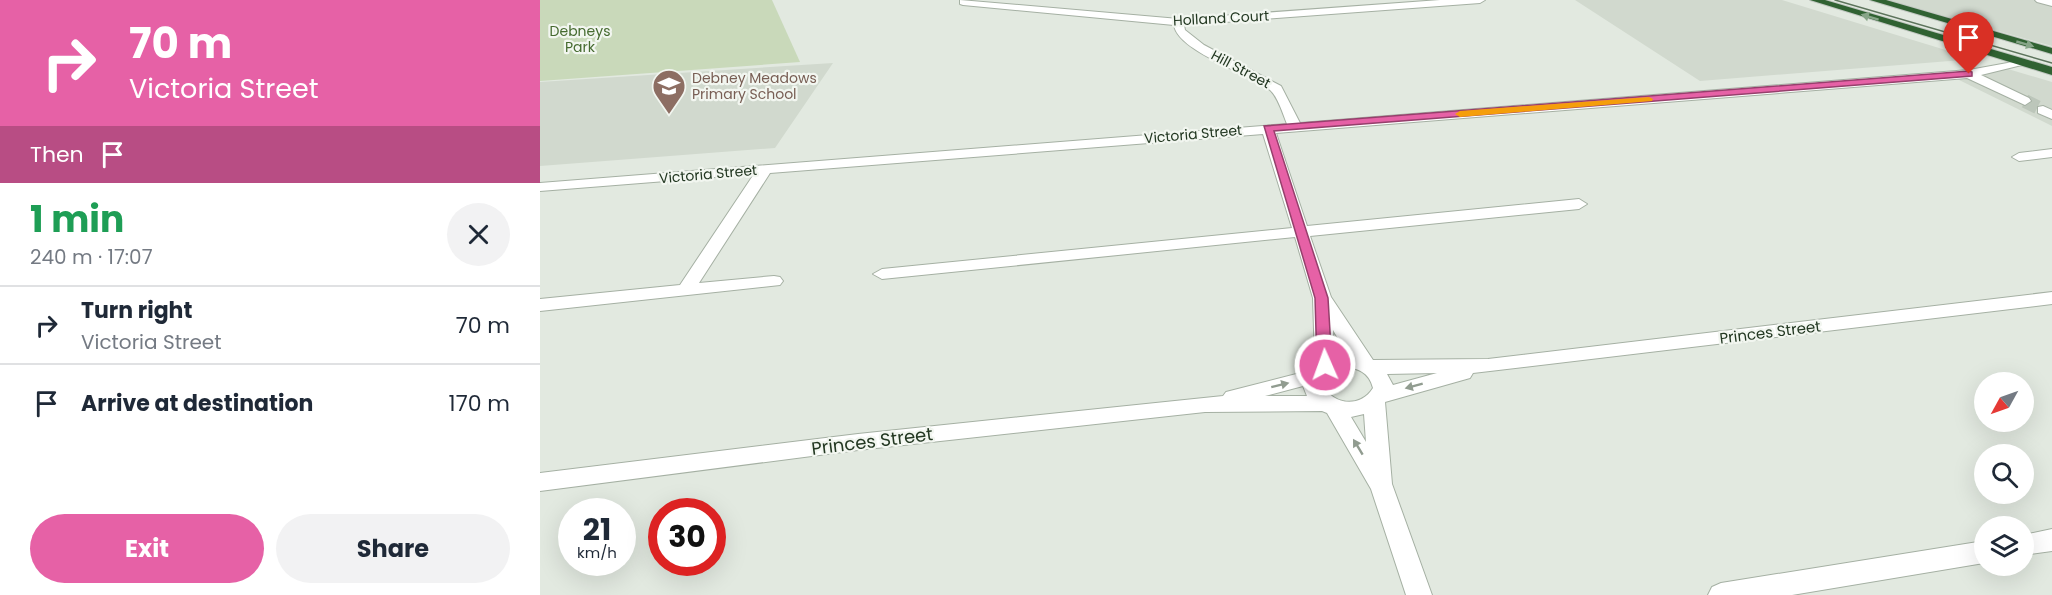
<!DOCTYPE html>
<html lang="en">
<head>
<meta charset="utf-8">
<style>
  body { margin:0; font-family:Poppins,sans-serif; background:#f2f2f3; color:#1f2937; height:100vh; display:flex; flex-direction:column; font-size:22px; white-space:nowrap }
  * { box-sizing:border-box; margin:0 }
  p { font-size:20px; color:#747a83 }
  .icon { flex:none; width:33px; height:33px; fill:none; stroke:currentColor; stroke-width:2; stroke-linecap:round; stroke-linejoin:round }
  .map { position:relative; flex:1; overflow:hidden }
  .details { display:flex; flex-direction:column; background:#fff; width:540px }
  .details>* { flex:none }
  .hud { background:#e661a6; color:#fff; overflow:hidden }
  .needle { width:39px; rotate:230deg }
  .tools { position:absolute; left:1434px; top:372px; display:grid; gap:12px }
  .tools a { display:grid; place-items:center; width:60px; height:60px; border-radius:50%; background:#fff; box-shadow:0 6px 24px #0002; font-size:30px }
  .speed { position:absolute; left:18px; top:498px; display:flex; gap:12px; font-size:30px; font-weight:700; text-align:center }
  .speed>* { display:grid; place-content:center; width:78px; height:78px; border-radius:50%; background:#fff; box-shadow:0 6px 24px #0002; line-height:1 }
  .speed small { font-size:15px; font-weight:400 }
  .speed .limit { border:9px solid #d22; background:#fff; color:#111 }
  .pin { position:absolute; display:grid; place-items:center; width:51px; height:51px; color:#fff; margin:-62px -26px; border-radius:50% 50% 50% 0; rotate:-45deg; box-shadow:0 0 6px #0007 }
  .pin .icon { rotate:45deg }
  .me { position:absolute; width:66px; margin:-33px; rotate:358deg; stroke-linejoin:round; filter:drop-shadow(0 0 4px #0008) }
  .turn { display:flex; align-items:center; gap:21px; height:126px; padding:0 30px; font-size:27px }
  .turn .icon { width:78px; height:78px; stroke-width:2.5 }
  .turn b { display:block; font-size:42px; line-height:51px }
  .then { display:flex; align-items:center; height:57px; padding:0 30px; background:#0003; gap:12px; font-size:22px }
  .round { display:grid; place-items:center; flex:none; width:63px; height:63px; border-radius:32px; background:#f2f2f3 }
  .head { display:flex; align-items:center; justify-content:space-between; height:102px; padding:0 30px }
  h1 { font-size:36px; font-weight:700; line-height:45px; color:#1e9e55 }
  .primary-button { display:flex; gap:12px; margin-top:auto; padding:12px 30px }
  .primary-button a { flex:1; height:69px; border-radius:36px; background:#e661a6; color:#fff; font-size:24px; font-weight:700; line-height:69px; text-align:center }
  .primary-button a+a { background:#f2f2f3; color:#1f2937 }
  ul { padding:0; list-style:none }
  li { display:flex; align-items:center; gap:18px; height:78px; padding:0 30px; border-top:2px solid #e0e1e3 }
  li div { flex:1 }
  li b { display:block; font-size:22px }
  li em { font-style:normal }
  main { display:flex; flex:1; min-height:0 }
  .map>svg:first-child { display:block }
  .built { fill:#d1d9ce }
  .green { fill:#c9d9ba }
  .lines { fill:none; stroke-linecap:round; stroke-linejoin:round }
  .minor-tunnel { stroke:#bcc6ba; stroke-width:14; stroke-dasharray:14 7; stroke-linecap:butt }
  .minor-casing { stroke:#a5b0a3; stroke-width:2 }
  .highway-casing { stroke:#c1c7c1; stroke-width:2 }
  .minor { fill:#fff; fill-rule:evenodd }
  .highway { fill:#306232; fill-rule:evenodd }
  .tram { stroke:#5d745c; stroke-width:1.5 }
  .oneway { fill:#87a588 }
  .oneway2 { fill:#919c90 }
  .route { fill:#e661a6; stroke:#963f6c; stroke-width:1.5 }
  .slow { fill:#f59e0b }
  .labels { text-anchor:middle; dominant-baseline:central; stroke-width:4.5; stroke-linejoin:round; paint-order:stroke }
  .far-street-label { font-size:14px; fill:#233822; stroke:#f2f6f0 }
  .far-park-label { font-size:14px; fill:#466b30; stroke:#f2f6f0 }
  .far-education-label { font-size:14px; fill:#785e54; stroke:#f2f6f0; text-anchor:start }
  .street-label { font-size:15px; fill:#233822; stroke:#f2f6f0 }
  .near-street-label { font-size:18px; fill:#233822; stroke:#f2f6f0 }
</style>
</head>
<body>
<main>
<section class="details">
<div class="hud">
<div class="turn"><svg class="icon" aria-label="right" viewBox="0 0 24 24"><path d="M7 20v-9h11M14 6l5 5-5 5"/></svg><div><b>70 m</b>Victoria Street</div></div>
<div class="then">Then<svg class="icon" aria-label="arrive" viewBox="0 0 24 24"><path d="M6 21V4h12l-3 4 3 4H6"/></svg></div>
</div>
<div class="head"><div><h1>1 min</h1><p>240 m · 17:07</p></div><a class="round"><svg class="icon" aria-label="close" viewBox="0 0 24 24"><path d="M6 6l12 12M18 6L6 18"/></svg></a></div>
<ul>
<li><svg class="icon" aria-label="right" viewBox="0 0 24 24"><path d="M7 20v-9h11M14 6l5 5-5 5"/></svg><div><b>Turn right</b><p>Victoria Street</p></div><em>70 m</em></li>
<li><svg class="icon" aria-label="arrive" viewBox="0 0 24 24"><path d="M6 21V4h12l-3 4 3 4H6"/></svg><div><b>Arrive at destination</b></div><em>170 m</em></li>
</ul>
<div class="primary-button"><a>Exit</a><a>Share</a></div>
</section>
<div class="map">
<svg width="1512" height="595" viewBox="0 0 1512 595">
  <rect width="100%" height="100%" fill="#e2e9e0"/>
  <path class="built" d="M1035,0H1242L1435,59L1160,81Z
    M1347,0H1500L1512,3V46Z
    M293,63L235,148L0,166V82Z
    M1468,69L1512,82V126L1409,75Z"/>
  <path class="green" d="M0,0H232L260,62L0,81Z"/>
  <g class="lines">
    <path class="minor-tunnel" d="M1485,101L1503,110"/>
    <defs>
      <path id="minor" d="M420,0L639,19L900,0H945L940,3L644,25L645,30L664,45L741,86L760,123L1429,70L1484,60L1490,63L1441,75L1489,98L1491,101L1485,105L1427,78L736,133L767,226L1039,199L1047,204L1039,209L770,236L791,297L833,360L948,359L1512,292V304L933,373L930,378L845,402L852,484L892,595H866L831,489L787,413L782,411L665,412L318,450L0,491V473L318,434L683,396L686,392L768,371L775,362L773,298L755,237L342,279L333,274L342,269L752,228L723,134L230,173L159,283L234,276L240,277L243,281L240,285L0,311V299L140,285L214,174L0,191V183L747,124C743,114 738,97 730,90C710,74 637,51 634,25L423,5L420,4ZM793,330L807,354L794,355ZM803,367C818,368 829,372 833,388C820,409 791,405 782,383C785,373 792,368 803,367ZM897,373L853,385L847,374ZM763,386L767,396H725ZM824,414L826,442L811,417Z
        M1495,0H1512V6L1497,2Z
        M1503,106L1512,110V119L1498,113V107Z
        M1512,149V157L1479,161L1472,157L1479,153Z
        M1512,529V551L1484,555V535Z
        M1444,541V563L1252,595H1168L1172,587L1181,583Z"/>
      <path id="highway" d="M1270,0H1285L1512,67V75Z
        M1330,0H1346L1512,48V54Z"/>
    </defs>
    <use href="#minor" class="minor-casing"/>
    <use href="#highway" class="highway-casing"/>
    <use href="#minor" class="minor"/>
    <use href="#highway" class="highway"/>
    <path class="tram" d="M1295,0L1512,63"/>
  </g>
  <defs><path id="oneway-solid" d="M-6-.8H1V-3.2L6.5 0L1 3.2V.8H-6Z" transform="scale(1.5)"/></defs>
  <g class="oneway">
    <use href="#oneway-solid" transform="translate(1330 17) rotate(-163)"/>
    <use href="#oneway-solid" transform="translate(1485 44) rotate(16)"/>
  </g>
  <g class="oneway2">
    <use href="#oneway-solid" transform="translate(740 385) rotate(-14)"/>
    <use href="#oneway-solid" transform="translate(874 386) rotate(165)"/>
    <use href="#oneway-solid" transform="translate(818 447) rotate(-121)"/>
  </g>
  <path class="route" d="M1429,71L1432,72V76L734,131L788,298L792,365L785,370L777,365L775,298L724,126Z"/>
  <path class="slow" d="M1109,97L1113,99L1112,101L920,117L915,114L920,111Z"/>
  <defs>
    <symbol id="school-pin" viewBox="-11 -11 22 30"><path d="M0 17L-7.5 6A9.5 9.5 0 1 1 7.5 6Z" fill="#8d6e63" stroke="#f2f6f0"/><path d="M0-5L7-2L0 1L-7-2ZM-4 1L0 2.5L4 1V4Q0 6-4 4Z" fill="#fff"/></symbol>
  </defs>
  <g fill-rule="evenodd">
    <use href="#school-pin" x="110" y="67" width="38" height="52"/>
  </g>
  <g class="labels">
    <g class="far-street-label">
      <text transform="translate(681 18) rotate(-3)">Holland Court</text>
      <text transform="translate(701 69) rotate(28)">Hill Street</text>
      <text transform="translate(653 134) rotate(-5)">Victoria Street</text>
      <text transform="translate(168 174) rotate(-5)">Victoria Street</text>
    </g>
    <g class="far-park-label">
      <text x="40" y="31">Debneys<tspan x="40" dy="16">Park</tspan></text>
    </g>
    <g class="far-education-label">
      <text x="152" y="78">Debney Meadows<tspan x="152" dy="16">Primary School</tspan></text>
    </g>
    <g class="street-label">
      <text transform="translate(1230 332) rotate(-7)">Princes Street</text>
    </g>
    <g class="near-street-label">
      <text transform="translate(332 441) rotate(-7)">Princes Street</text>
    </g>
  </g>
</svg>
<div class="tools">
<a><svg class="needle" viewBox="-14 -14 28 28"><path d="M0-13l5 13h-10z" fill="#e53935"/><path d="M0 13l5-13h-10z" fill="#747a83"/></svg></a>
<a><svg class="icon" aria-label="search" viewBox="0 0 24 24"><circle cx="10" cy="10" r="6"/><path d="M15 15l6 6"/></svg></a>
<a><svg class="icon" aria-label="layers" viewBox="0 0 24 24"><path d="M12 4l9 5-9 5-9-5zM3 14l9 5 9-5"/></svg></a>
</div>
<div class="speed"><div>21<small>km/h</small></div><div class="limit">30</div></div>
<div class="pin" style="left:1429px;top:74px;background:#d93025"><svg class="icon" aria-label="arrive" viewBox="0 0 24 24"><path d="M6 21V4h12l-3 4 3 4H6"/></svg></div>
<svg class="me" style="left:785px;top:365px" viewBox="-20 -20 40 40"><circle r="17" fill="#e661a6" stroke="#fff" stroke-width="3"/><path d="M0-11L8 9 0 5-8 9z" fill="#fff"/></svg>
</div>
</main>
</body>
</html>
